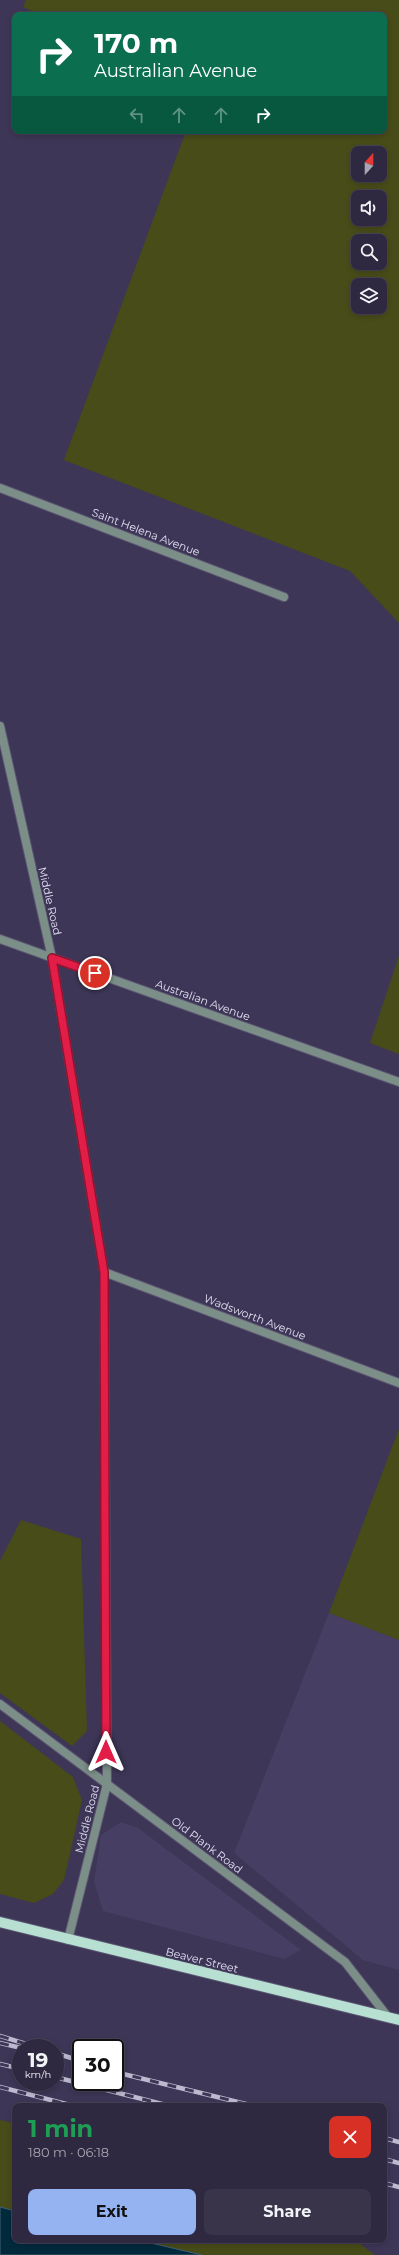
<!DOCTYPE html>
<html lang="en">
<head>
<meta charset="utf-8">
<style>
  body { margin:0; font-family:Montserrat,sans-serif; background:#3a344b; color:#f1f3f6; height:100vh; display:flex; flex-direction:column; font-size:15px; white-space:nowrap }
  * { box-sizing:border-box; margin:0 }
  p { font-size:13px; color:#a7a6b1 }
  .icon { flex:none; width:22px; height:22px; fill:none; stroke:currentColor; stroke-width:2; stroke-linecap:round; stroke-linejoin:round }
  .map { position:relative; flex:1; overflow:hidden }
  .drawer { position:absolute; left:12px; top:2103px; width:375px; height:140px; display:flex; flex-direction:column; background:#2e2840; border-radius:8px; box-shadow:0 2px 6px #0003,0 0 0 1px #494459 }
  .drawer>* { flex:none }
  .banner { position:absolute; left:12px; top:12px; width:375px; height:122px; border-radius:8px; box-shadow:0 2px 6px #0003,0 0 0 1px #494459; background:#0b6e4f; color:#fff; overflow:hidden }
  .needle { width:26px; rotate:21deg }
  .fabs { position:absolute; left:351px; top:146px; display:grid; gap:8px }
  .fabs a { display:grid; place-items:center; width:36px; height:36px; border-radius:8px; background:#2e2840; box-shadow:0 2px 6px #0003,0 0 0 1px #494459; font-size:20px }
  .speed { position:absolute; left:12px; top:2039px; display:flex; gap:8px; font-size:20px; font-weight:700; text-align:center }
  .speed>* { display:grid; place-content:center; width:52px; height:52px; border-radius:50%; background:#2e2840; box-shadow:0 2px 6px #0003,0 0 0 1px #494459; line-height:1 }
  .speed small { font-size:10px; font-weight:400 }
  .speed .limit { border:2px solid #111; border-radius:6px; background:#fff; color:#111 }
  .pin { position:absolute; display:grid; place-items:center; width:34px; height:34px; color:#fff; margin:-17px; border:2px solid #fff; border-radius:50%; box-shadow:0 1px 4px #0007 }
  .me { position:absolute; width:44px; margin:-22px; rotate:0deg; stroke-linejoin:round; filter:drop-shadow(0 0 3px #0008) }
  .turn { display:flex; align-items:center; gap:14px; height:84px; padding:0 16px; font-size:18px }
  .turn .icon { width:52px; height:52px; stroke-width:2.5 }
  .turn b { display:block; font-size:28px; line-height:34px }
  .lanes { display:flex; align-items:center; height:38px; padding:0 16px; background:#0003; justify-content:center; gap:20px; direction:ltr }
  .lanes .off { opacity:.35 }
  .round { display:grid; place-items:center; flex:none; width:42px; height:42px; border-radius:8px; background:#3a344b }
  .head { display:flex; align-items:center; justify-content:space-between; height:68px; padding:0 16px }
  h1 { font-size:24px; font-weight:700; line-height:30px; color:#1e9e55 }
  .action { display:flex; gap:8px; margin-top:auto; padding:8px 16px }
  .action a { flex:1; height:46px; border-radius:8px; background:#95b2f1; color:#111; font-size:16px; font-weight:700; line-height:46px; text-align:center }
  .action a+a { background:#3a344b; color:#f1f3f6 }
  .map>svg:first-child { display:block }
  .built { fill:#473e64 }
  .green { fill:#484c19; fill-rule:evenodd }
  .water { fill:#012a3d; stroke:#446073 }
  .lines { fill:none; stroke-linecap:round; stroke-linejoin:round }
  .minor-casing { stroke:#5b5472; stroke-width:10 }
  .primary-casing { stroke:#5b5472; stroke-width:12 }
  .minor { stroke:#7b8e88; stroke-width:8 }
  .primary { stroke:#b7e0d3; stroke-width:10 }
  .rail-casing { stroke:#bdb9cf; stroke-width:4.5 }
  .rail { stroke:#3d3656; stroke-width:3; stroke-dasharray:9; stroke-linecap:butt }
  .route-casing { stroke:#92132f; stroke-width:10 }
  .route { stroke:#e11d48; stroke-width:7 }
  .labels { text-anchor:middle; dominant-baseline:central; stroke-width:4; stroke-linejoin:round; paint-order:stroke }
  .street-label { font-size:11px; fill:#e2def2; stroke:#3d3656 }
</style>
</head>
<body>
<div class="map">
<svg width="399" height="2255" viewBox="0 0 399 2255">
  <rect width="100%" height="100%" fill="#3d3656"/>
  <path class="built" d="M329,1613L399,1640V1970L363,1960L234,1853Z
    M121,1822L138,1828L301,1950L284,1959L103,1911L94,1882L101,1835Z"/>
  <path class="green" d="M26,0H399V623L350,571L64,460L186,131H384V15H40L23,7ZM358,153H380V175H358ZM358,197H380V219H358ZM358,241H380V263H358ZM358,285H380V307H358Z
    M399,956V1054L370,1043Z
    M399,1429V1640L329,1613Z
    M21,1520L81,1539L87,1731L72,1746L0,1693V1561Z
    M0,1721L73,1777L82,1800L64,1880L53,1894L34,1903L0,1894Z
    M0,2120L15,2123V2211L0,2207Z
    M138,2240H355L375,2255H202Z"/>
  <path class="water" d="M0,2207L15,2211V2240H138L202,2255H0Z"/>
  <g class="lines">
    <defs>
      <path id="minor" d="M0,488L284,597
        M0,726L52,958L104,1272L107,1784L68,1940
        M0,939L399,1082
        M104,1272L399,1383
        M0,1704L345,1962L388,2017"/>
      <path id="primary" d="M0,1922L399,2020"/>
    </defs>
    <use href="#minor" class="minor-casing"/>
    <use href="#primary" class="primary-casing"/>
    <use href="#minor" class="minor"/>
    <use href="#primary" class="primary"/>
    <defs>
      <path id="rail" d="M0,2036L39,2048
        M0,2043L21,2048
        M55,2053L81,2061
        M0,2064L21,2069
        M115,2072L254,2106
        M55,2077L170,2106
        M0,2087L74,2106
        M384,2138L399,2142
        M384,2159L399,2163
        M384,2183L399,2187"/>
    </defs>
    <use href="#rail" class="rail-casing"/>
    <use href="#rail" class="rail"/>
  </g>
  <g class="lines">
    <defs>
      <path id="route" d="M95,973L52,958L104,1272L106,1752"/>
    </defs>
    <use href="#route" class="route-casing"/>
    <use href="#route" class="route"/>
  </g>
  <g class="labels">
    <g class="street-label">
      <text transform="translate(146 532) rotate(21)">Saint Helena Avenue</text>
      <text transform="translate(50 901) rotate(77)">Middle Road</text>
      <text transform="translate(203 1000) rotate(20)">Australian Avenue</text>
      <text transform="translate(255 1317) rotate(21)">Wadsworth Avenue</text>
      <text transform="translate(87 1819) rotate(-76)">Middle Road</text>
      <text transform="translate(207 1845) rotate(37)">Old Plank Road</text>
      <text transform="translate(202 1960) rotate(14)">Beaver Street</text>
    </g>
  </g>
</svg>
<div class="fabs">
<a><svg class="needle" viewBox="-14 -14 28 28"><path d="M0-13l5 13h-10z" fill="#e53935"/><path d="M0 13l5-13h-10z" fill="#a7a6b1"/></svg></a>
<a><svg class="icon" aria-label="sound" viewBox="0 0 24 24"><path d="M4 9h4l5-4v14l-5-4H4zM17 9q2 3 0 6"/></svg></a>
<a><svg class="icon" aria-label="search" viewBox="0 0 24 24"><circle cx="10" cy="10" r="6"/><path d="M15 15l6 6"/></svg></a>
<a><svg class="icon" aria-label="layers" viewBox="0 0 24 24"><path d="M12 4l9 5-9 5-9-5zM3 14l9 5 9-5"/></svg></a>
</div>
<div class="speed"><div>19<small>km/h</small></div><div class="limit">30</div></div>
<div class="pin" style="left:95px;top:973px;background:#d93025"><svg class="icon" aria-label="arrive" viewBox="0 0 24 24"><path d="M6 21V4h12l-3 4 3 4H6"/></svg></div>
<svg class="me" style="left:106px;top:1752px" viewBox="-20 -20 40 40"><path d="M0-17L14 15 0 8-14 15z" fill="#e11d48" stroke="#fff" stroke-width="4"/></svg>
<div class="banner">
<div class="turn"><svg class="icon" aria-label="right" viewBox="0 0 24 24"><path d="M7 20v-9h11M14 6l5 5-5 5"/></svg><div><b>170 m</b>Australian Avenue</div></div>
<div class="lanes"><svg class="icon off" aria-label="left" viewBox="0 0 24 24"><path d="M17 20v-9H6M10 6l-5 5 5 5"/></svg><svg class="icon off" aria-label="ahead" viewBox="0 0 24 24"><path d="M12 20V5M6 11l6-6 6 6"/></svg><svg class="icon off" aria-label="ahead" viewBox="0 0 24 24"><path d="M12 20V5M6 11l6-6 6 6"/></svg><svg class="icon" aria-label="right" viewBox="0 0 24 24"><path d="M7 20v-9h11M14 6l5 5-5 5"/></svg></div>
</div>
<section class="drawer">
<div class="head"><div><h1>1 min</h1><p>180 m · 06:18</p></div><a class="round" style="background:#d93025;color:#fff"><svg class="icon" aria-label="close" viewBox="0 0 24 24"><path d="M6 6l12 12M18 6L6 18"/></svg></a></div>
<div class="action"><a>Exit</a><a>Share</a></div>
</section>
</div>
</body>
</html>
